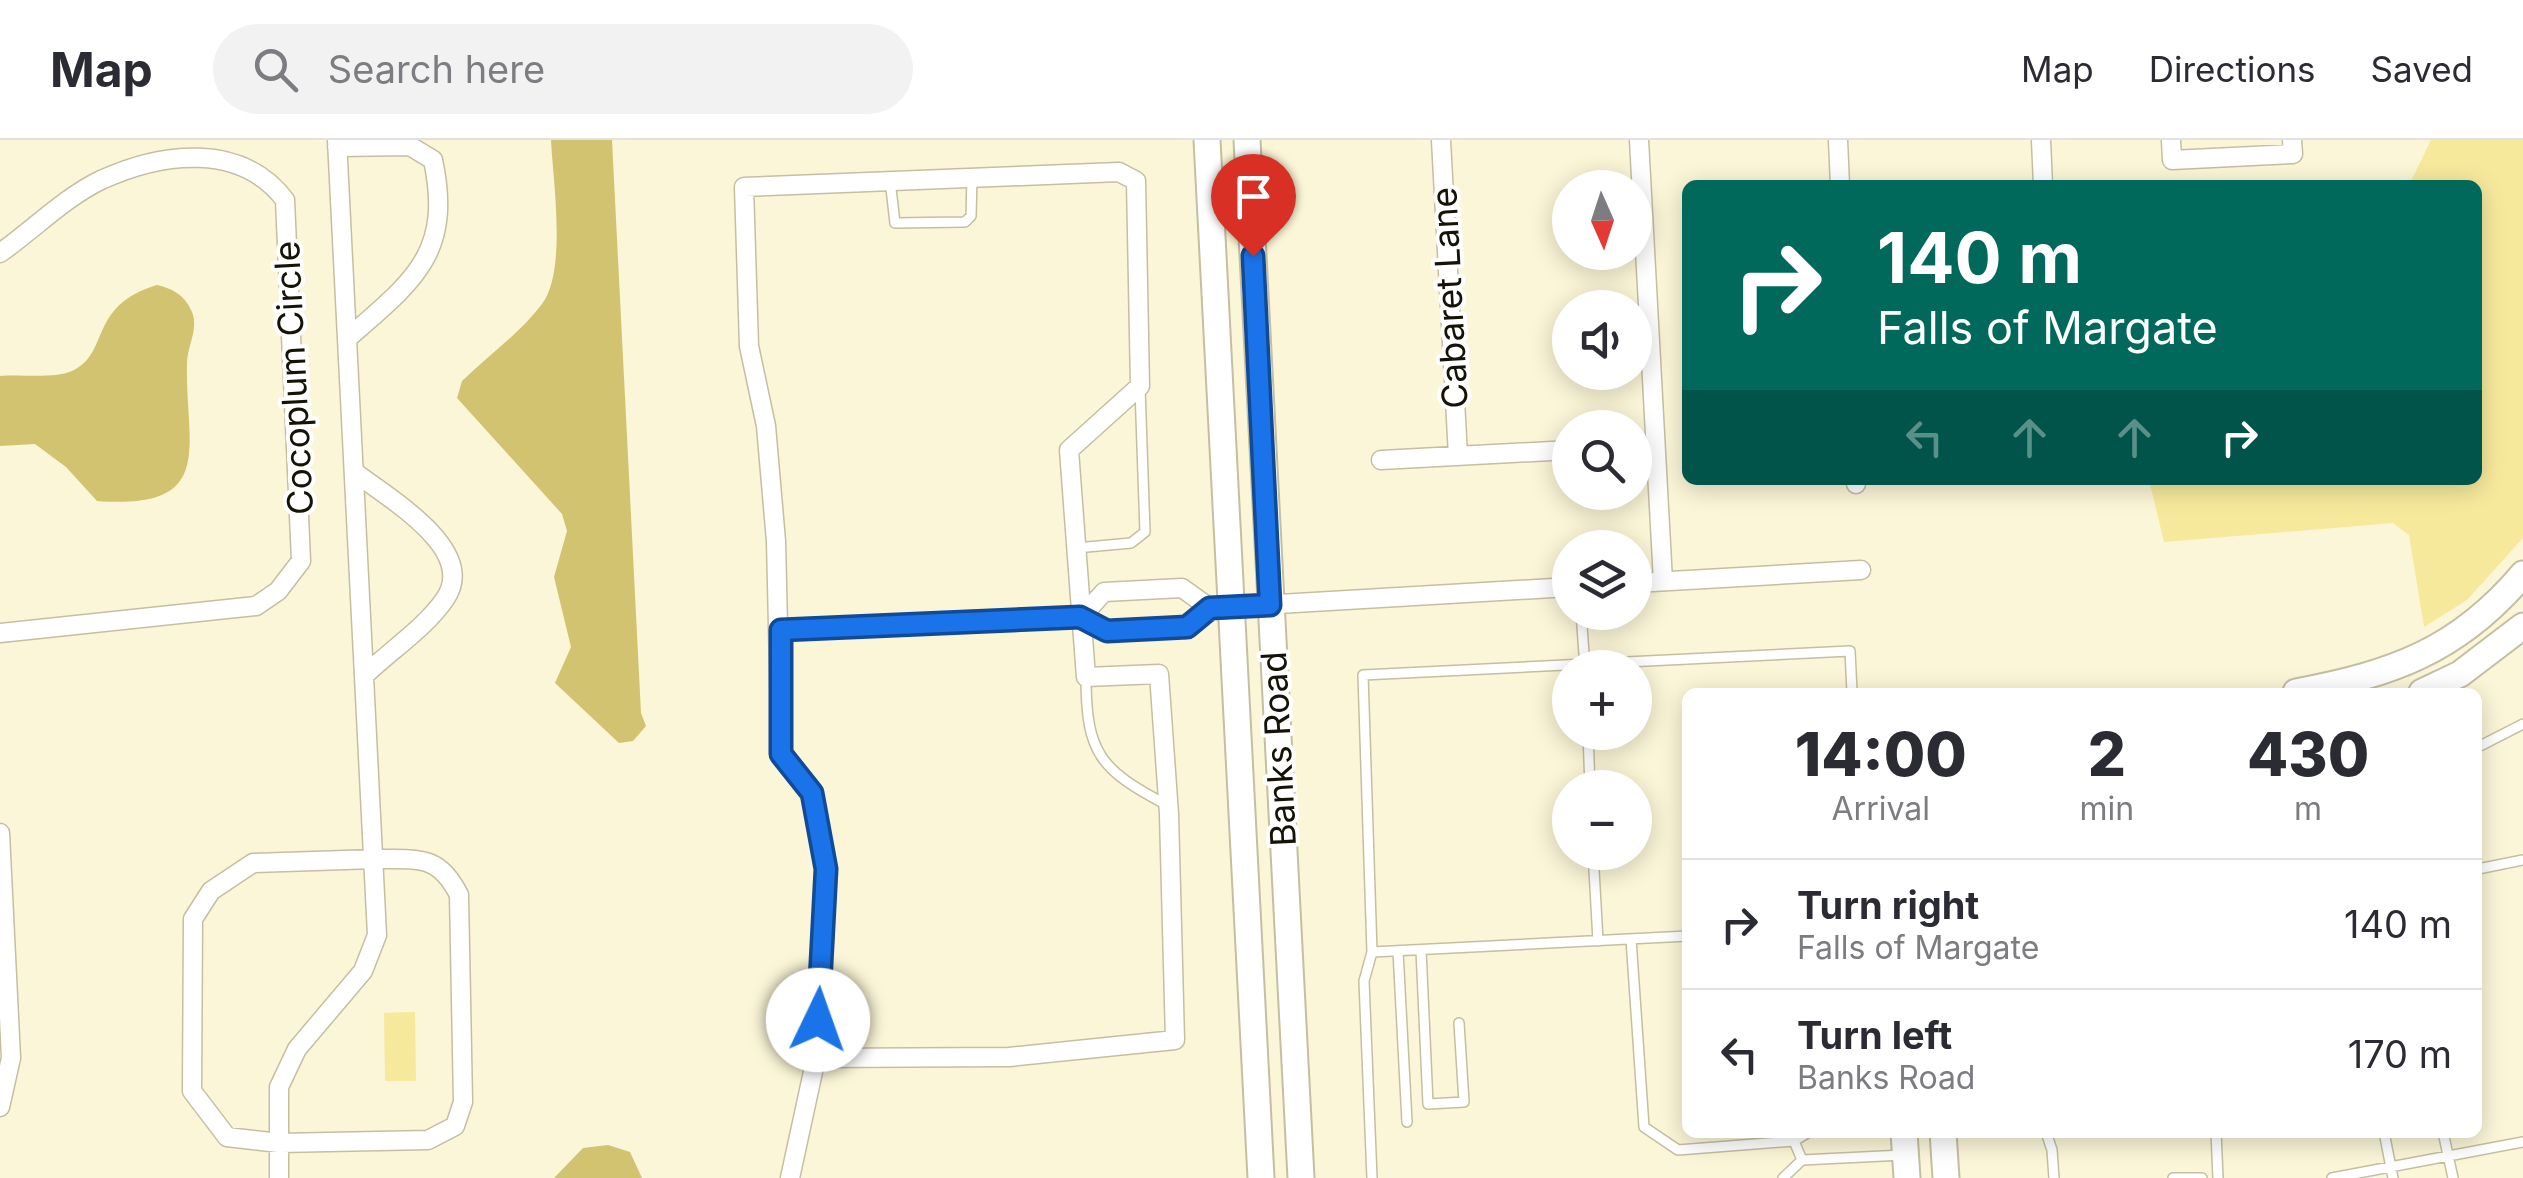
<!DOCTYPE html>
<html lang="en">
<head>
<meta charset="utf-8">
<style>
  body { margin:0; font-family:Inter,sans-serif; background:#f2f2f3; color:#2b2b33; height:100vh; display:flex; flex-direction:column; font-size:38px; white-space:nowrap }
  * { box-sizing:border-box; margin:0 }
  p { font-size:32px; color:#7c7c81 }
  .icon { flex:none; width:55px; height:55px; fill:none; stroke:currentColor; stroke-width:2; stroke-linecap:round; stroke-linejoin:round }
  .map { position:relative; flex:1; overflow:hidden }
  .drawer { position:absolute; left:1682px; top:548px; width:800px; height:450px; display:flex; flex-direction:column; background:#fff; border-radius:15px; box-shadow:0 5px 25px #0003 }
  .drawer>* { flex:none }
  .top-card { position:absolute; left:1682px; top:40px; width:800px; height:305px; border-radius:15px; box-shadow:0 5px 25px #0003; background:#00695c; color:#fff; overflow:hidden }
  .needle { width:65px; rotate:177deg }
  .fabs { position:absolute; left:1552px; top:30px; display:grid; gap:20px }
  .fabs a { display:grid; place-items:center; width:100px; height:100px; border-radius:50%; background:#fff; box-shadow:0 5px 25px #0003; font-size:50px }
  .pin { position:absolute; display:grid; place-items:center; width:85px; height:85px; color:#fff; margin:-102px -42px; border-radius:50% 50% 50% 0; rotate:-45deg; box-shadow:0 0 10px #0007 }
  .pin .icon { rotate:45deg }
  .me { position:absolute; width:110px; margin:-55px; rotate:3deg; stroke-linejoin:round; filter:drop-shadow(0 0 8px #0008) }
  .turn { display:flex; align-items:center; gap:35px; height:210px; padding:0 30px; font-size:45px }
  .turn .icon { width:130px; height:130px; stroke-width:2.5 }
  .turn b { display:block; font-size:70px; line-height:85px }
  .lanes { display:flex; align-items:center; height:95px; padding:0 30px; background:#0003; justify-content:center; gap:50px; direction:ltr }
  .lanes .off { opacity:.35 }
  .eta { display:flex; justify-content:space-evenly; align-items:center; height:170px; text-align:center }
  .eta b { font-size:60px; font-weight:800; line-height:70px }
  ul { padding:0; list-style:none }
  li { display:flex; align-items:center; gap:30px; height:130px; padding:0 30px; border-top:2px solid #e1e1e2 }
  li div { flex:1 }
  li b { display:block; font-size:38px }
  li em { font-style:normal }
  header { display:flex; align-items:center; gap:60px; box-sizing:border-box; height:140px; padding:0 50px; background:#fff; border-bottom:2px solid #e1e1e2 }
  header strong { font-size:48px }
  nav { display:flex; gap:55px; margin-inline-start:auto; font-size:35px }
  .search { width:700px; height:90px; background:#f2f2f3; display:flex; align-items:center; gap:25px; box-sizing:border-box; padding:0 35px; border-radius:55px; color:#7c7c81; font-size:38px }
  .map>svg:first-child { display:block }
  .green { fill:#f7e99c }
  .water { fill:#d2c370 }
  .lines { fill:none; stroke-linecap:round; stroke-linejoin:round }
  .lane-casing { stroke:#c4bfa2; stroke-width:12 }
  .street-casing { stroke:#c4bfa2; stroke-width:21 }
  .secondary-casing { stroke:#c4bfa2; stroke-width:29 }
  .lane { stroke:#fff; stroke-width:9 }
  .street { stroke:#fff; stroke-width:18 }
  .secondary { stroke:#fff; stroke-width:25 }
  .route-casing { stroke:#114b97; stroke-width:25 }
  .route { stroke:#1a73e8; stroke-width:18 }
  .labels { text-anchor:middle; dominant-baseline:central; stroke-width:8; stroke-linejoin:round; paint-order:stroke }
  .street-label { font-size:35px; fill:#151308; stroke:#fff }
</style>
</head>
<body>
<header>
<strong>Map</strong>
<div class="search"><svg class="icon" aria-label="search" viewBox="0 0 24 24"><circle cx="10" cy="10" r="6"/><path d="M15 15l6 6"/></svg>Search here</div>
<nav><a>Map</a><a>Directions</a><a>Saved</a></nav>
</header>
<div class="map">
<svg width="2523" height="1038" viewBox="0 0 2523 1038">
  <rect width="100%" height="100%" fill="#fbf6d7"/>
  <path class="green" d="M2431,0H2523V398L2467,460L2424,487L2409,395L2393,383L2164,402L2149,340H2478V45H2409Z
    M415,872L416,941H385L384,873Z"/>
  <path class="water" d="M551,0H612L641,573L646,586L633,601L619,603L555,543L571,507L554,437L567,391L562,374L457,258L462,241C488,216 521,192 542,164C567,131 553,41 551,0Z
    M157,145C173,149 185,155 192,172C199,189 187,206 187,224C185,307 218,370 97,361L66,327L35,304L0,306V236C20,234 54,239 72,231C111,213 87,166 157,145Z
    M608,1005L630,1012L642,1038H554L583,1008Z"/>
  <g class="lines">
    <defs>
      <path id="lane" d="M890,40L895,83L965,82L971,76L972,37
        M1076,408L1131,403L1145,392L1140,248
        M1581,472L1585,528
        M1086,537C1086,613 1100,630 1167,665
        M1588,592L1590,648
        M2478,607L2523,584
        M1593,712L1598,801
        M2478,729L2523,720
        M1688,796L1372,812L1363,535L1850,511L1852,552
        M1631,799L1644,987L1678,1010L1794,1001L1802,1020
        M1421,810L1428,964L1464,962L1459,883
        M1398,811L1407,982
        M1372,812L1364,841L1372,1038
        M2046,992L2052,1010L2054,1038
        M2216,992L2218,1038
        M2384,992L2393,1038
        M2443,992L2453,1038
        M1794,1001L1809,992
        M1783,1038L1802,1020L1903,1015
        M2173,1038H2202
        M2332,1038L2523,1002"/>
      <path id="street" d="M1441,0L1458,316
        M1639,0L1663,441
        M1838,0L1840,45
        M2041,0L2043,45
        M2171,0L2172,20L2293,14L2292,0
        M337,7L410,6L433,20C453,114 413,141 348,198
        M0,113C33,90 64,58 101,40C162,12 241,2 285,60L301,421L278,451L256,466L0,493
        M1381,320L1570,310
        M356,333C389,359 479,410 445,459C426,487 390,511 366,534
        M1856,340V344
        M1635,443L1861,430
        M1081,477L1104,452L1182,448L1210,468
        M781,490L1081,477L1107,491L1187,487L1210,468L1570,447
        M0,693L11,918L0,967
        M375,719C417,720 438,713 459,755L463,962L455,986L428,1000L279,1003L227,997L192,951L193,779L211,751L253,723Z
        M279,1038V947L297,909L363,831L377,795L337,0
        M790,1038L816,918L826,729L812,653L781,615L776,401L766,286L749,206L744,47L1119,32L1136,41L1140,246L1069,310L1086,537L1159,534L1169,674L1175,900L1009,917L816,918"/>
      <path id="secondary" d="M1207,0L1261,1038
        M1247,0L1301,1038
        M2296,552C2392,534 2458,511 2523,434
        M2422,552L2460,534L2523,486
        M1904,992L1907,1038
        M1943,992L1946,1038"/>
    </defs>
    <use href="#lane" class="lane-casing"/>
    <use href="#street" class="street-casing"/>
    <use href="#secondary" class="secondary-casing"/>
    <use href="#lane" class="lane"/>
    <use href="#street" class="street"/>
    <use href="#secondary" class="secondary"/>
  </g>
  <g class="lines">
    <defs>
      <path id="route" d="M818,880L826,729L812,653L781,614V490L1080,477L1107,491L1187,487L1210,468L1270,465L1253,116"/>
    </defs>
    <use href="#route" class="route-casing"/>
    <use href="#route" class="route"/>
  </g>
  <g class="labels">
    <g class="street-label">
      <text transform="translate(1449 158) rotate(-93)">Cabaret Lane</text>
      <text transform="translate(293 238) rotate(-93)">Cocoplum Circle</text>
      <text transform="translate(1278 609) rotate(-93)">Banks Road</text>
    </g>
  </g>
</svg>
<div class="fabs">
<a><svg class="needle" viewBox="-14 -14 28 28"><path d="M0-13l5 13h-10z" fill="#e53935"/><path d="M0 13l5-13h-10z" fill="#7c7c81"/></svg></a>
<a><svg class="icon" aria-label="sound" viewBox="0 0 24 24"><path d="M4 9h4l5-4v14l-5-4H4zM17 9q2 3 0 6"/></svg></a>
<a><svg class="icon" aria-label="search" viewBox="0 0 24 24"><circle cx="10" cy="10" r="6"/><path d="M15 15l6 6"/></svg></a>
<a><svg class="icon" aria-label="layers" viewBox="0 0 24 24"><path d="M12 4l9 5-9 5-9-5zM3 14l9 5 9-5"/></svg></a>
<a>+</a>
<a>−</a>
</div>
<div class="pin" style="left:1253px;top:116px;background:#d93025"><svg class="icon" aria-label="arrive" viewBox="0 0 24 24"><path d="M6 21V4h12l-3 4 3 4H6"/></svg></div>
<svg class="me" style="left:818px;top:880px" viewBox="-20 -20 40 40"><circle r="19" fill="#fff"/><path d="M0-13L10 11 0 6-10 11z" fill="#1a73e8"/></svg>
<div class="top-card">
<div class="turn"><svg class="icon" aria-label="right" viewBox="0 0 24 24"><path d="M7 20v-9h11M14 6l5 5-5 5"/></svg><div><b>140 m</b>Falls of Margate</div></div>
<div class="lanes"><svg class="icon off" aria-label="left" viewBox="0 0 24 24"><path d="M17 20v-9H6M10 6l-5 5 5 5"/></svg><svg class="icon off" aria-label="ahead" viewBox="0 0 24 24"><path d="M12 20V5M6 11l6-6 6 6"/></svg><svg class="icon off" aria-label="ahead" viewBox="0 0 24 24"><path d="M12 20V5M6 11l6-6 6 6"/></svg><svg class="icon" aria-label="right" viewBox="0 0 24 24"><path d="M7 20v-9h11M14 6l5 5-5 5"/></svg></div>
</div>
<section class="drawer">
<div class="eta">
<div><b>14:00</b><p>Arrival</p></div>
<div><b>2</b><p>min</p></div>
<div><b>430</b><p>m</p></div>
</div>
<ul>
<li><svg class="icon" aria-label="right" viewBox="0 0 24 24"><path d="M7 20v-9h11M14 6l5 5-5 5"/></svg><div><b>Turn right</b><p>Falls of Margate</p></div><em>140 m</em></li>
<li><svg class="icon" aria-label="left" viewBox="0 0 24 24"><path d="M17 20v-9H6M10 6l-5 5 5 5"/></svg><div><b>Turn left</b><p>Banks Road</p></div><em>170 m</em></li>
</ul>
</section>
</div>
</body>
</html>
